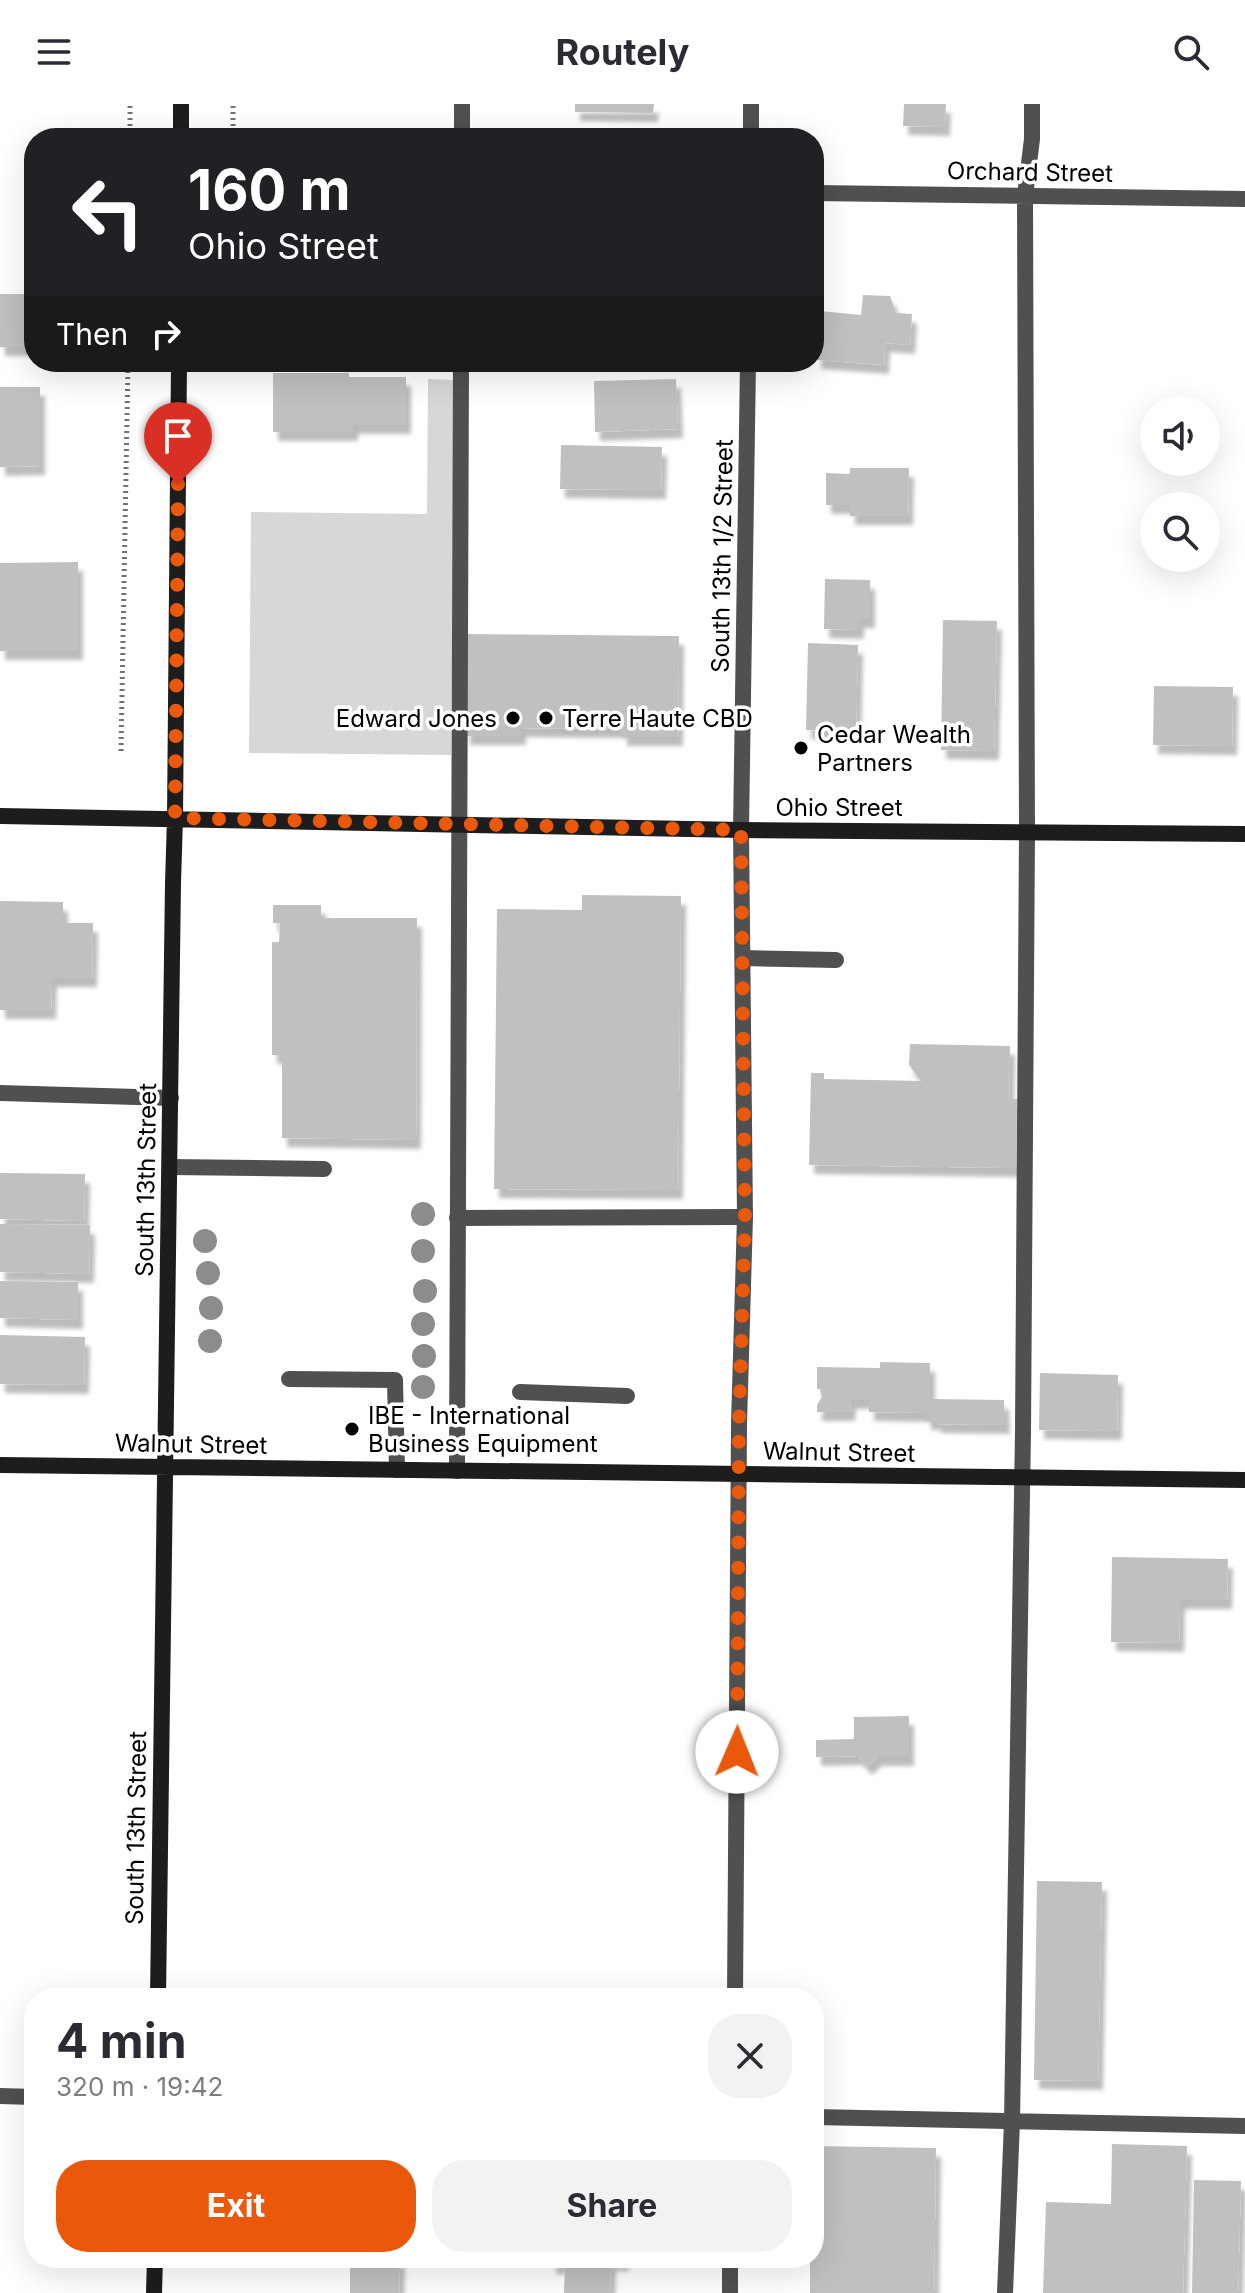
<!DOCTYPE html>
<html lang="en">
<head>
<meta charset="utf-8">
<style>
  body { margin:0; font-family:Inter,sans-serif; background:#f2f2f3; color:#2b2b33; height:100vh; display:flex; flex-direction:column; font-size:30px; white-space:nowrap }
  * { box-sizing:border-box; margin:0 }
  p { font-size:26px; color:#7c7c81 }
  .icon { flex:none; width:44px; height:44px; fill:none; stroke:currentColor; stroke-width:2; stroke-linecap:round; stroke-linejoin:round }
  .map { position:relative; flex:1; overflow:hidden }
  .drawer { position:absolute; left:24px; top:1884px; width:800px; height:280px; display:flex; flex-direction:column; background:#fff; border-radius:32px; box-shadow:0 8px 32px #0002 }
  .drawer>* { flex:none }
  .banner { position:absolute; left:24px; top:24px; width:800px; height:244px; border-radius:32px; box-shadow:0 8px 32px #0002; background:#202124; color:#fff; overflow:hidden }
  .buttons { position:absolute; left:1140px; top:292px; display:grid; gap:16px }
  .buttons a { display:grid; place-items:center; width:80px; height:80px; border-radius:50%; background:#fff; box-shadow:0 8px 32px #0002; font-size:40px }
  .pin { position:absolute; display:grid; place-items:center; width:68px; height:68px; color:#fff; margin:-82px -34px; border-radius:50% 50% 50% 0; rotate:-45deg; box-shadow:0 0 8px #0007 }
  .pin .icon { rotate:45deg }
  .me { position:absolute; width:88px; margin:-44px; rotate:1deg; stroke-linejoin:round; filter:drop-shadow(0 0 6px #0008) }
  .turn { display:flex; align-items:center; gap:28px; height:168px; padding:0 32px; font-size:36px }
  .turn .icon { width:104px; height:104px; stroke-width:2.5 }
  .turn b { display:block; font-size:56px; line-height:68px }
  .then { display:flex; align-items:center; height:76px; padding:0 32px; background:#0003; gap:16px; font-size:30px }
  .round { display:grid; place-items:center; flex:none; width:84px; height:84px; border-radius:32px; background:#f2f2f3 }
  .headline { display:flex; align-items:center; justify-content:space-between; height:136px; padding:0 32px }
  h1 { font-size:48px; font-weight:700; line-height:60px }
  .primary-button { display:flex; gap:16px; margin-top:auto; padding:16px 32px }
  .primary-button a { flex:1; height:92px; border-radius:32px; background:#ea580c; color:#fff; font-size:32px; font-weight:700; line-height:92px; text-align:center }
  .primary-button a+a { background:#f2f2f3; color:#2b2b33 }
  header { display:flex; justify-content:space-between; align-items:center; height:104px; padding:0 32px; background:#fff; font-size:36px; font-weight:700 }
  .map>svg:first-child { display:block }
  .green { fill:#d7d7d7 }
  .building { fill:#c0c0c0; filter:url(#shadow) }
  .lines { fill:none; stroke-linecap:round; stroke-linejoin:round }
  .path { stroke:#727272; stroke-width:5; stroke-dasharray:2 4; stroke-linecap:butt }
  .lane { stroke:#505050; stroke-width:16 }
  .street { stroke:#505050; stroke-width:16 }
  .secondary { stroke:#1d1d1d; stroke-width:16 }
  .tree { fill:#8c8c8c }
  .route { stroke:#ea580c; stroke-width:14; stroke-dasharray:0 25.2 }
  .poi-dot { fill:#000; stroke:#fff; stroke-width:3 }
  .labels { text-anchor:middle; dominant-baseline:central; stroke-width:7; stroke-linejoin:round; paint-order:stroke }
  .street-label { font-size:24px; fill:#000; stroke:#fff }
  .poi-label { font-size:24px; fill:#000; stroke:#fff; text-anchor:start }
</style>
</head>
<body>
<header><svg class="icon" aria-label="menu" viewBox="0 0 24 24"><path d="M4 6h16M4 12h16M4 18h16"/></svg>Routely<svg class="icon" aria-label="search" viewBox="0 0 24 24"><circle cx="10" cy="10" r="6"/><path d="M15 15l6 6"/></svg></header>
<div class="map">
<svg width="1245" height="2189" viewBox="0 0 1245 2189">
  <defs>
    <filter id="shadow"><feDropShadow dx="5" dy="9" stdDeviation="2" flood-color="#0004"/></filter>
  </defs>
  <rect width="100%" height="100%" fill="#fff"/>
  <path class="green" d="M428,275L455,276L451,651L249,649L251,408L427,410Z"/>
  <path class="building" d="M575,0H654L653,9L575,8Z
    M904,0H946L945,23L903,22Z
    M0,190H34V243H0Z
    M863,191L890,192L896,209L912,210L910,241L885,239L884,261L816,256L820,207L861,211Z
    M273,269H349V273H406V321H353V328H273Z
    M676,275L678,325L595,328L594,277Z
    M0,283H40V362L0,363Z
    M561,341L662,343L661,386L560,385Z
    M850,364H909L908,412H850V401H826V369L850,370Z
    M78,458V547H0V459Z
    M825,475L870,476V515H859V526L824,525Z
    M943,516L997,517L994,647L941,646Z
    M467,530L679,532L678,633H622V625L521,624V632H465Z
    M808,539L858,541L856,627L806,626Z
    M1154,582L1233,583L1232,642L1153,641Z
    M582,791L681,792L678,1086L494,1085L497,805L582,806Z
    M0,797L63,798V819H93L92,874H52L51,906H0Z
    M273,801H321V814H417L416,1036L282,1034V951H272V838H279L280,819H273Z
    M910,940L1010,942L1009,995H1017L1016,1064L809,1061L811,969H824V975L921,977L909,961Z
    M0,1069L85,1070L84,1117L0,1115Z
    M0,1120L90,1121L89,1170L0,1168Z
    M0,1177L78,1178V1216L0,1214Z
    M0,1231L85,1233L84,1281L0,1280Z
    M880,1258L930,1259V1295L1004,1296L1005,1321L936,1320V1317H926V1309L869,1308V1296H851L850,1308H817V1301L822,1293L820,1285H817V1263L880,1264Z
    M1040,1269L1118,1271L1117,1327L1039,1326Z
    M1112,1453L1228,1455L1227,1496H1180L1179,1539L1111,1538Z
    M909,1612V1653H877L867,1662L858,1652L816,1653V1636L854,1635V1613Z
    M1037,1777L1102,1778L1098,1977L1034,1976Z
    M1112,2040L1187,2042L1183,2189H1043L1046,2098L1111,2100Z
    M814,2042L936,2044L934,2189H810V2154H814Z
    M1194,2076L1241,2077L1238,2189H1192Z
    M350,2154H400L399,2189H350Z
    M552,2154H624V2158H611L610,2189H564L565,2161H551Z"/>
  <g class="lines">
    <path class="path" d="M130,34V0
      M233,34V0
      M121,647L128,258"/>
    <path class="lane" d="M462,34V0
      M1025,92L1032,35V0
      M743,854L836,856
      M0,989L171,994
      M170,1063L324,1065
      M457,1114L745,1113
      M289,1275L395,1276L397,1366
      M520,1288L627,1292
      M457,1367L461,258
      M0,1992L34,1993
      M1005,2189L1012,2018"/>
    <path class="street" d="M751,34V0
      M814,89L1245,95
      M735,1894L739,1320L745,1113L741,726L748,258
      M814,2013L1245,2022
      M1012,2018L1023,1327L1027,729L1025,92
      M730,2189V2154"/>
    <path class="secondary" d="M181,34V0
      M0,712L741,726L1245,730
      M0,1361L1245,1376
      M158,1894L173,779L175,714L179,258
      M154,2189L155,2154"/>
  </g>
  <g class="tree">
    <circle cx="423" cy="1110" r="12"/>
    <circle cx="205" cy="1137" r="12"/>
    <circle cx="423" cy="1147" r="12"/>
    <circle cx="208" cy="1169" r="12"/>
    <circle cx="425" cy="1187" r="12"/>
    <circle cx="211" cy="1204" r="12"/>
    <circle cx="423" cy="1220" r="12"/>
    <circle cx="210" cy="1237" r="12"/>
    <circle cx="424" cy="1252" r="12"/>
    <circle cx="423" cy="1283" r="12"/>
  </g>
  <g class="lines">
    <path class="route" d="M178,380L175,714L741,726L745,1113L739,1320L737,1648"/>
  </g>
  <g class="poi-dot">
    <circle cx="513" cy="614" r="8"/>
    <circle cx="546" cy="614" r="8"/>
    <circle cx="801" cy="644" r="8"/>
    <circle cx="352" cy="1325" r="8"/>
  </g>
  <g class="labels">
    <g class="street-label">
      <text transform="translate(1030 68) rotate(1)">Orchard Street</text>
      <text transform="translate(722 452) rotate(-89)">South 13th 1/2 Street</text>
      <text x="839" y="703">Ohio Street</text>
      <text transform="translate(146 1076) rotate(-89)">South 13th Street</text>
      <text transform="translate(191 1340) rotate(1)">Walnut Street</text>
      <text transform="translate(839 1348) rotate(1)">Walnut Street</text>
      <text transform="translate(136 1724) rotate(-89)">South 13th Street</text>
    </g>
    <g class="poi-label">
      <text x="497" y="614" text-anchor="end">Edward Jones</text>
      <text x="562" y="614">Terre Haute CBD</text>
      <text x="817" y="630">Cedar Wealth<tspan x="817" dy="28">Partners</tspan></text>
      <text x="368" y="1311">IBE - International<tspan x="368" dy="28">Business Equipment</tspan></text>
    </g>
  </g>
</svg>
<div class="buttons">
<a><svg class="icon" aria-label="sound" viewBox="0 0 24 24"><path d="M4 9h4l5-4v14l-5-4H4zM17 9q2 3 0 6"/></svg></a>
<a><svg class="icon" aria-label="search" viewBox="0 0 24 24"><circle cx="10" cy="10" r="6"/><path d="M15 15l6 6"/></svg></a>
</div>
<div class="pin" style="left:178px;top:380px;background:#d93025"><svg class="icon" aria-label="arrive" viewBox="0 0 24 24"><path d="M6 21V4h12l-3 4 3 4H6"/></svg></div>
<svg class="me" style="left:737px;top:1648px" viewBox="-20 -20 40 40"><circle r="19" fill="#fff"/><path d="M0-13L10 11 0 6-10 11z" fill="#ea580c"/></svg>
<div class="banner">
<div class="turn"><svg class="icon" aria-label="left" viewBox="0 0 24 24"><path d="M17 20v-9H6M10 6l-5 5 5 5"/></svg><div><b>160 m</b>Ohio Street</div></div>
<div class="then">Then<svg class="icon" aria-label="right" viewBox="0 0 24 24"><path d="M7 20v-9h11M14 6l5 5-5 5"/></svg></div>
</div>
<section class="drawer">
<div class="headline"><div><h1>4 min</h1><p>320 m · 19:42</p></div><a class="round"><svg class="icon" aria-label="close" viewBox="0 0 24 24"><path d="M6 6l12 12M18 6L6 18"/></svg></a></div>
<div class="primary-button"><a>Exit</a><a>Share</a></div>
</section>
</div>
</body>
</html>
